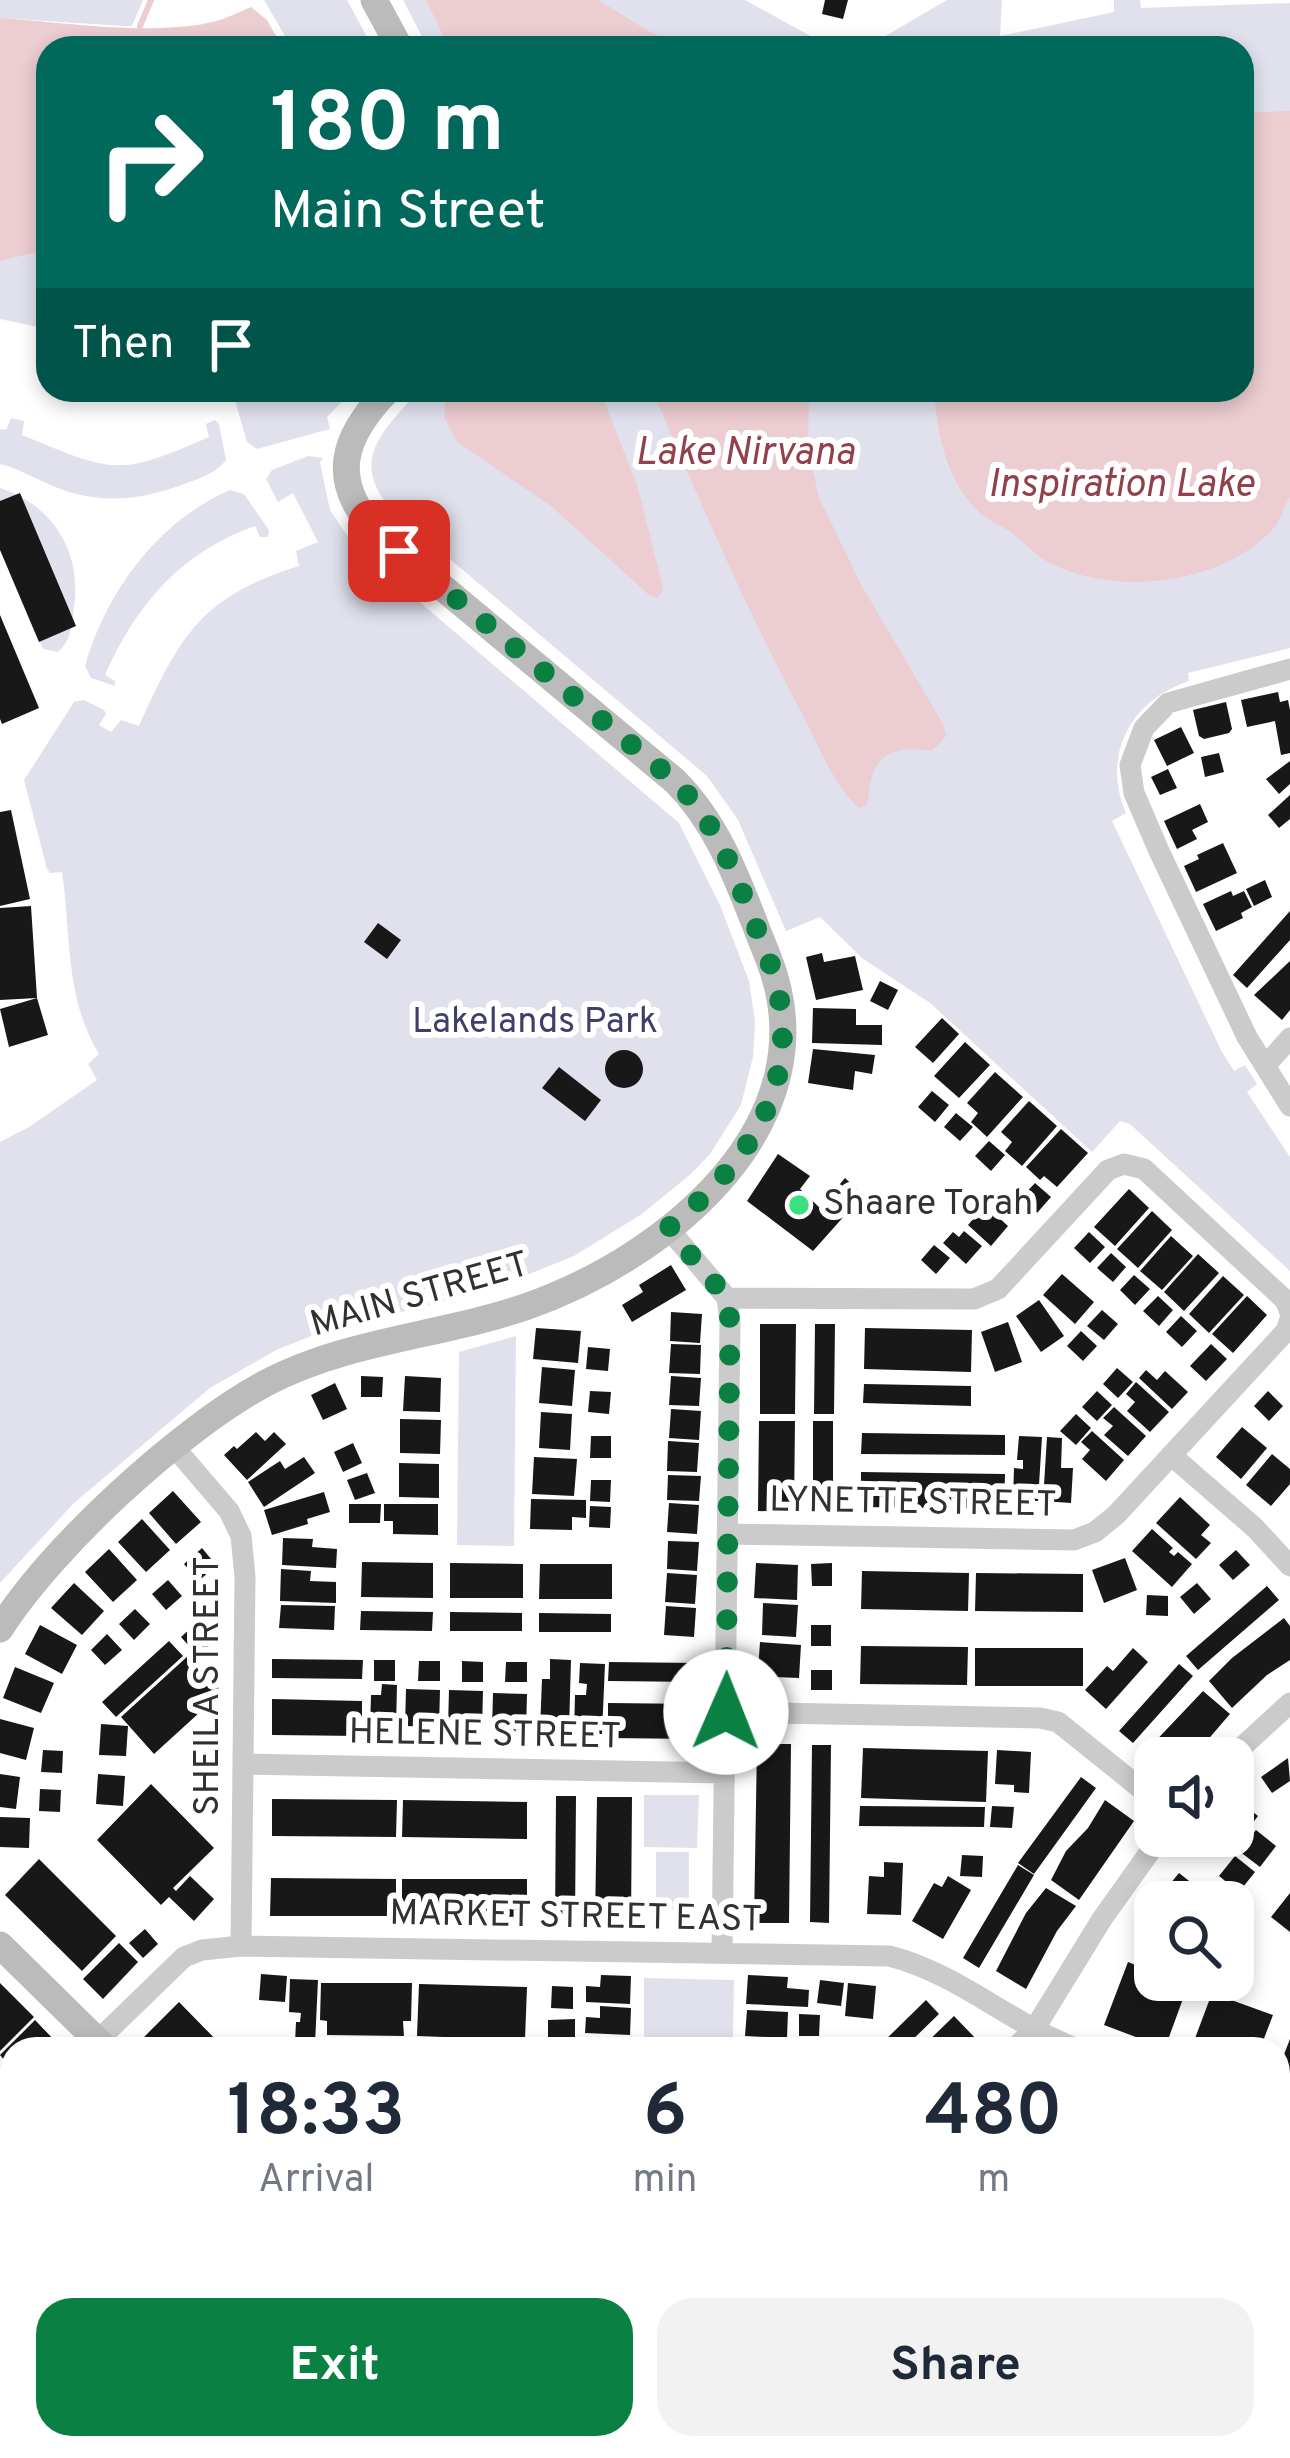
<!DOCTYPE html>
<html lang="en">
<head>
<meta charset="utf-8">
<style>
  body { margin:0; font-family:Overpass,sans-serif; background:#f2f2f3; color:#1f2937; height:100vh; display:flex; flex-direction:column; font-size:45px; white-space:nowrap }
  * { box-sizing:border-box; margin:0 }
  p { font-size:39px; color:#747a83 }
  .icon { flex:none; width:66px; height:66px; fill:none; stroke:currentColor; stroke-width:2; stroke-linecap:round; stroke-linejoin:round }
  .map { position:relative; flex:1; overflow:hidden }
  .sheet { position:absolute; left:0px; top:2037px; width:1290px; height:423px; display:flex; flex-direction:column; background:#fff; border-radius:36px 36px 0 0; box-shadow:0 6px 18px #0003 }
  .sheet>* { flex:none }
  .top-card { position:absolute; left:36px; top:36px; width:1218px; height:366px; border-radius:36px; box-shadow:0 6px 18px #0003; background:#00695c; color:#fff; overflow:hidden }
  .buttons { position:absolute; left:1134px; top:1737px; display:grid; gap:24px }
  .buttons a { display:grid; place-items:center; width:120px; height:120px; border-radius:24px; background:#fff; box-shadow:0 6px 18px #0003; font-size:60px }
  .pin { position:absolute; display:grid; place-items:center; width:102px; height:102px; color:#fff; margin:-51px; border-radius:24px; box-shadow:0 6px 18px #0006 }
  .me { position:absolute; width:132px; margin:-66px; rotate:1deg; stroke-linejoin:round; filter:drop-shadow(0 0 9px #0008) }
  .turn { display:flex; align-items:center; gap:42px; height:252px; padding:0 36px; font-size:54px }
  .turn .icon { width:156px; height:156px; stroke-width:2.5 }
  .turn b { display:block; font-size:84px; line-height:102px }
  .then { display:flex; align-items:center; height:114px; padding:0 36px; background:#0003; gap:24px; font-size:45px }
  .eta { display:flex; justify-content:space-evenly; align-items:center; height:204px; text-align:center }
  .eta b { font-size:72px; font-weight:700; line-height:84px }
  .button { display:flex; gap:24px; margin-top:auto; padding:24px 36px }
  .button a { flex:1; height:138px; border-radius:36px; background:#0b8043; color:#fff; font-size:48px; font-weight:700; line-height:138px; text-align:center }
  .button a+a { background:#f2f2f3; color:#1f2937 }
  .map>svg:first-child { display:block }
  .green { fill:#e0e1ed }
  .water { fill:#eccdd1 }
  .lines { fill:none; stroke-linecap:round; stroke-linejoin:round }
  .stream { stroke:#eccdd1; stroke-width:6 }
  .building { fill:#181818 }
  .street { stroke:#cbcbcb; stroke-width:21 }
  .secondary { stroke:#bbb; stroke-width:27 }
  .route { stroke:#0b8043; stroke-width:21; stroke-dasharray:0 37.8 }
  .poi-dot { fill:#3be080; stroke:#fff; stroke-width:4.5 }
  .labels { text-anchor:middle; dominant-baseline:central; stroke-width:12; stroke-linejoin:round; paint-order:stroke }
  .park-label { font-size:36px; fill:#403f6c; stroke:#fff }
  .poi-label { font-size:36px; fill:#313131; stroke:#fff; text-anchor:start }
  .street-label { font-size:36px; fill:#313131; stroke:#fff }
  .water-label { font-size:39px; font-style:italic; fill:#92414a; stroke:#fff }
</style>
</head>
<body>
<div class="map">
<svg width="1290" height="2458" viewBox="0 0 1290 2458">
  <rect width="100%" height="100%" fill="#fff"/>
  <path class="green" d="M0,0H143L132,26H124L0,18Z
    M264,0H347L373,48H292Z
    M403,0H745L814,38H882L947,0H1002L1000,36L1114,12V0H1140L1141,8L1290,3V648L1188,673L1189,681C1131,700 1101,755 1126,813L1112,821L1222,1052L1234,1071L1245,1065L1257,1084L1247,1092L1290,1157V1271L1130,1124L1120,1121L1092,1152L930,1003L862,958L820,917L786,931L738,820L707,776L393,511C346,460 385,430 419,390H1242V48H428Z
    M48,250V329L0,319V261Z
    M232,390H353L327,417L330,429L257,449L247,442Z
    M11,418L24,421L22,435C113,472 116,478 209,437L206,424L215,420L219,424L226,460C215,475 194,480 176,487C135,501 95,504 53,486C35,479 20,469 0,464V429L6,430Z
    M308,456L323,458L320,463L330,510L355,547L679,823L720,905L749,981L755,1021L753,1057L741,1105L710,1154L692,1173L642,1214L574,1256L487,1291L324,1331L276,1350L210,1388L74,1503L0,1583V1142L29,1127L97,1080L88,1064L99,1054C65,999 71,934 62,872L50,873L47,869L24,780L74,702L84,700L104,710L106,714L99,725L111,732L121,720L139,726C180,636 200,597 299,566L296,551L318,542L293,493L278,502L266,479L272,470Z
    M0,488C54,506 82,552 74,608C72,625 71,641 58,652L43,649L36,632L0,510Z
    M230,490L244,494L269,530L268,537H260L255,526C181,552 136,605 105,675L115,681V686L91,678L85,666C106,592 158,521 230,490Z
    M516,1336L514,1546L457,1545L459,1352Z
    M644,1795H699L697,1848L644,1847Z
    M656,1852H689V1910H656Z
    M644,1978L734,1980L733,2037L720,2049H644Z
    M347,2448H618L607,2458H357Z"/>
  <path class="water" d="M426,0H598L652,33L687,48H449Z
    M251,7L267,20L283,48H48V250L0,261V18C62,22 157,37 216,21C228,18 239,12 251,7Z
    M1290,111V497C1283,508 1281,520 1273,529C1223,585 1114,597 1050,563C1033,555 1022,539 1006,529C996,523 984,518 976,509C945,477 937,432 934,390H1242V113Z
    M446,390H600L638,488L663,588L661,594L656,598L649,595L551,506L457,442L444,417Z
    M652,390H809L808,449L819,498L862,586L943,724L946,736L932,751C907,747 881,747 872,776C869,787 870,796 866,806L859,808C834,786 821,750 806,721C748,614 700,502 652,390Z"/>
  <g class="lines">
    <path class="stream" d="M140,26L151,0"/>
  </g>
  <path class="building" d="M825,0H848L843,19L822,14Z
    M20,493L76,626L39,642L0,550V501Z
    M0,615L39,708L2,724L0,719Z
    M1278,692L1280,702L1288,700L1290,710V753L1281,755L1275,721L1247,727L1241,700Z
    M1226,702L1232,729L1229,733L1204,739L1199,736L1193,710Z
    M1181,727L1194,753L1167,766L1154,740Z
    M1219,753L1224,772L1205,777L1201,757Z
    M1290,761V784L1279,794L1266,779Z
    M1168,769L1177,788L1160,795L1151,777Z
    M1290,795V819L1279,828L1268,815Z
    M1200,804L1208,822L1192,830L1197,839L1177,849L1164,821Z
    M11,810L30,899L0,906V812Z
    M1223,843L1237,873L1196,892L1184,866L1199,859L1197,855Z
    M1265,880L1272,897L1254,906L1246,889Z
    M1231,891L1233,896L1244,891L1252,907L1241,913L1243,918L1216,931L1203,904Z
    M31,906L37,998L0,1000V908Z
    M1290,911V940L1247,988L1233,975Z
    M378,923L401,940L387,959L364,942Z
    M822,953L824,962L855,956L863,990L816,1000L806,957Z
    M1290,961V1010L1282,1020L1254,995Z
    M880,981L898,990L888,1010L870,1001Z
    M37,998L48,1035L9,1047L0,1009Z
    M813,1008L856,1009V1025H882V1045L812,1043Z
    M942,1018L959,1034L933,1063L915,1047Z
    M965,1042L990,1065L959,1098L934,1076Z
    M813,1049L875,1055L872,1074L855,1071L853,1090L808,1083Z
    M605 1069a19 19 0 1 1 38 0a19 19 0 1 1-38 0Z
    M559,1067L601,1100L585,1121L542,1088Z
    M995,1072L1023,1097L987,1137L971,1122L978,1113L967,1103Z
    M932,1091L949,1105L935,1122L918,1107Z
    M1029,1101L1057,1126L1022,1166L1005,1151L1012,1142L1001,1132Z
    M956,1113L973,1127L960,1141L944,1127Z
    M1061,1129L1088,1153L1057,1187L1044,1176L1040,1180L1026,1167Z
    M989,1141L1005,1155L991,1171L975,1156Z
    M778,1154L810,1176L800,1189L820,1208L845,1178L863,1195L813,1251L747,1201Z
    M1035,1183L1051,1197L1037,1213L1021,1198Z
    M1129,1189L1149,1208L1115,1246L1094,1227Z
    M985,1205L1008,1226L991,1246L968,1225Z
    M1152,1211L1172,1230L1138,1268L1117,1249Z
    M964,1231L982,1246L966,1264L943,1243L953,1232L959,1237Z
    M1089,1232L1105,1247L1090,1263L1074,1248Z
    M1171,1236L1193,1256L1162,1290L1140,1271Z
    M934,1245L950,1258L936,1274L921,1260Z
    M1111,1253L1126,1267L1113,1282L1097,1268Z
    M1198,1254L1219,1273L1184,1311L1164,1292Z
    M671,1265L686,1290L632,1322L622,1305L643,1292L639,1285Z
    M1062,1274L1094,1302L1075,1324L1043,1295Z
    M1134,1275L1150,1289L1135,1305L1120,1290Z
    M1223,1276L1244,1295L1209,1333L1189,1314Z
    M1158,1296L1173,1310L1159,1326L1143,1311Z
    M1247,1296L1267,1315L1233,1353L1212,1334Z
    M1039,1300L1064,1336L1041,1352L1016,1316Z
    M1102,1310L1118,1324L1104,1340L1087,1326Z
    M671,1312L702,1314L700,1343L670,1341Z
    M1181,1316L1197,1331L1182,1347L1166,1332Z
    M1008,1322L1022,1362L995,1372L981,1332Z
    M760,1324H796L795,1414H760Z
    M815,1324H835L834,1414H814Z
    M536,1328L581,1331L578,1363L533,1359Z
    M865,1328L972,1330L971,1372L864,1369Z
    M1081,1331L1097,1346L1083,1361L1067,1346Z
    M671,1344L701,1345L700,1374L669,1373Z
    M1211,1344L1227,1359L1206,1381L1190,1366Z
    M588,1347L610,1349L608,1371L586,1369Z
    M542,1367L575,1370L572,1406L539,1403Z
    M1117,1368L1133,1382L1118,1398L1103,1384Z
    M1146,1370L1157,1380L1165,1371L1188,1392L1172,1409L1139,1378Z
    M361,1376L383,1377L382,1397H361Z
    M405,1376L441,1378L440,1412L403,1411Z
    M671,1376L701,1378L699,1406L669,1405Z
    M1136,1382L1169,1412L1150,1432L1127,1411L1135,1402L1126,1394Z
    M335,1383L347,1409L323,1420L311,1395Z
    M864,1384L971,1386V1406L863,1403Z
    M590,1391L611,1392L609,1414L588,1412Z
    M1097,1391L1112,1405L1097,1421L1082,1407Z
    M1268,1391L1283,1406L1269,1421L1254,1406Z
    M1114,1407L1146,1436L1128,1456L1104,1435L1113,1426L1103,1418Z
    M671,1409L701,1411L699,1440L669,1438Z
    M541,1412L572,1414L570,1450L539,1448Z
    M1076,1414L1091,1428L1076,1445L1060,1431Z
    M400,1419L441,1420L440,1454L400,1453Z
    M759,1421H795L794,1512L758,1511Z
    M813,1421H833V1511H813Z
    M1242,1427L1267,1448L1241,1479L1216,1457Z
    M1092,1431L1124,1460L1106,1481L1082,1459L1090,1450L1081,1442Z
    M256,1432L265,1441L274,1432L286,1444L247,1480L224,1455L234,1446L237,1449Z
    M862,1433L1005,1435V1455L861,1454Z
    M591,1436H611V1458H590Z
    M1019,1436L1042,1437L1038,1501L1013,1500L1014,1468L1023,1469V1460H1017Z
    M1047,1437L1062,1438L1061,1468H1073L1071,1503L1043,1501Z
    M668,1441L699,1443L697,1472L667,1471Z
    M353,1443L362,1463L343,1472L334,1452Z
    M1272,1454L1290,1469V1484L1271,1506L1246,1485Z
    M304,1457L315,1473L264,1507L248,1482L280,1461L285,1469Z
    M534,1457L577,1459L574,1496L532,1494Z
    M399,1463L439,1464V1498L399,1497Z
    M861,1472L1005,1474L1004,1509L861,1507Z
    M367,1473L375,1493L355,1500L347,1480Z
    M668,1475L701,1476L699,1501L667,1500Z
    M591,1480H611L610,1502L590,1501Z
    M173,1491L201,1522L176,1544L149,1513Z
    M324,1492L330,1512L307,1519L308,1524L272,1535L264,1510Z
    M1180,1497L1210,1525L1201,1535L1211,1543L1196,1559L1156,1523Z
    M531,1499L586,1500V1518L572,1517V1530L530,1529Z
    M669,1503L699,1505L697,1534L667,1532Z
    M349,1504H381L380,1523H349Z
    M384,1504H438V1535L393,1534V1521H384Z
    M590,1506L611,1507L610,1528L589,1527Z
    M142,1519L170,1550L146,1572L118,1542Z
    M1152,1529L1173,1548L1169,1552L1174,1556L1178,1552L1192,1564L1172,1587L1132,1551Z
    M283,1538L313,1539L312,1547L337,1549L336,1568L282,1565Z
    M668,1541L699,1542L697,1571L667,1569Z
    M202,1548L216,1565L199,1581L184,1564Z
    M109,1549L137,1580L113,1602L85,1572Z
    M1236,1550L1250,1565L1233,1580L1219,1565Z
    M1125,1558L1137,1590L1104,1603L1092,1570Z
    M362,1562L433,1563V1598L361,1597Z
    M450,1563L523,1564V1598H450Z
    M756,1563L798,1565L797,1600L754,1598Z
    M832,1563V1586H812L811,1564Z
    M540,1564H612V1599H539Z
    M281,1569L311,1571L310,1581L336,1582V1603L280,1601Z
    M862,1571L969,1573L968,1611L861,1609Z
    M667,1573L697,1575L695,1604L665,1602Z
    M976,1573L1083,1574V1612L975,1611Z
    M168,1580L182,1596L166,1610L152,1594Z
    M74,1583L104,1611L82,1635L51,1608Z
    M1197,1583L1211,1599L1194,1614L1180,1597Z
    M1267,1586L1279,1600L1198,1670L1186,1656Z
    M1147,1595L1168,1596V1616L1146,1615Z
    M763,1603L798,1605L796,1637L762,1635Z
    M281,1605L335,1606L334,1630L279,1628Z
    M666,1606L696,1608L694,1637L664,1635Z
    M135,1609L150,1624L134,1640L119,1624Z
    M361,1611L433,1612L432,1631L360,1630Z
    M450,1612L522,1613V1631H450Z
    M539,1613L611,1614V1632H539Z
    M204,1616L221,1635L198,1656L181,1637Z
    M1284,1618L1290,1626V1660L1267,1675L1232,1708L1209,1681L1232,1658Z
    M40,1625L77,1645L62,1674L25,1654Z
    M811,1625H831V1646H811Z
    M107,1634L122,1650L105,1665L91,1650Z
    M169,1641L183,1656L116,1717L102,1702Z
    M760,1642L801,1645L799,1678L775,1677L774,1685L757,1684Z
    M861,1646L968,1647L967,1685L860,1684Z
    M975,1648H1083V1686H975Z
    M1133,1648L1148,1662L1106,1709L1085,1690L1107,1666L1113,1671Z
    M189,1655L222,1692L154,1754L121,1717Z
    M272,1659L363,1660L362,1679L272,1678Z
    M550,1659L571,1660L569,1730H540L542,1679H550Z
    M374,1660H395V1681H374Z
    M419,1661H440V1681H418Z
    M462,1661L483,1662V1682H462Z
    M506,1662H527V1682H505Z
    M609,1662L698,1663V1682L608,1681Z
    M580,1663L605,1664L602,1734L574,1733L575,1695H586L587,1684L579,1683Z
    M1179,1664L1193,1676L1133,1743L1119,1731Z
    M15,1667L54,1683L41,1713L3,1698Z
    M811,1670H832V1690H811Z
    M382,1684L397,1685L396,1729L370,1728L371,1695H381Z
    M406,1689L440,1690L439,1727L405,1726Z
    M449,1690L483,1691L482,1729L448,1727Z
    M1203,1691L1230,1714L1192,1758H1156L1147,1750Z
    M493,1693L527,1694L526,1732L492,1730Z
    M272,1699L362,1701V1736L272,1735Z
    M608,1703L699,1704L698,1739L608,1738Z
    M0,1719L34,1728L26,1760L0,1753Z
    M101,1724L128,1726L126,1756L99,1755Z
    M757,1744H791L789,1923H754Z
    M812,1745H831L829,1923L810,1922Z
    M863,1748L988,1751L986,1802L861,1798Z
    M43,1750L63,1751L62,1773L41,1772Z
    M997,1750L1031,1752L1029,1793L1014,1792V1785L995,1784Z
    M1288,1758L1290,1781L1272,1793L1261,1777Z
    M0,1774L20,1777L16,1809L0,1807Z
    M98,1774L125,1776L123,1806L96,1804Z
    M1081,1777L1096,1788L1034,1874L1018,1863Z
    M151,1784L214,1848L173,1888L176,1891L190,1876L214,1899L194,1921L169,1897L161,1905L97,1840Z
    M40,1789L61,1790L60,1812L39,1811Z
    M556,1796H576L575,1922H555Z
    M597,1797H632L631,1922H595Z
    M272,1799L397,1800L396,1837L272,1836Z
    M403,1800L527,1802V1839L402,1837Z
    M1105,1800L1134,1821L1079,1900L1051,1880L1066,1851L1088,1828Z
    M1238,1800L1258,1816L1244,1834L1233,1826V1806Z
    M860,1806L985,1807L984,1827L859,1826Z
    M992,1806L1014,1807L1012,1828L990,1827Z
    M0,1817L30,1818L29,1848L0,1847Z
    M1256,1830L1276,1846L1260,1867L1239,1851Z
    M962,1855L983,1856L982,1877L960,1876Z
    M1235,1856L1255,1872L1239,1892L1219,1876Z
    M39,1859L116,1936L82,1971L5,1895Z
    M884,1862L903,1863L901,1915L867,1914L869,1876L884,1877Z
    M1018,1865L1034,1875L979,1968L963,1958Z
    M1179,1873L1198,1888L1188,1902H1180L1165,1890Z
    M948,1876L971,1890L943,1939L912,1921L934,1883L942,1887Z
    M271,1878L396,1879V1916H270Z
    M402,1879H527V1917L402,1916Z
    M1215,1881L1235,1897L1231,1902H1198Z
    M1046,1888L1076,1906L1057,1931L1026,1989L996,1971L1026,1913Z
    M1290,1893V1932L1271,1917Z
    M1146,1921L1155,1924V1958L1136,1951Z
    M145,1929L158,1944L143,1958L129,1943Z
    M119,1943L138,1962L103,1999L83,1979Z
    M1128,1962L1155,1973V1980L1188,1985L1165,2048L1104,2025Z
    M261,1974L287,1976L285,2002L259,2000Z
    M601,1975L631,1976L630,2004L586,2002V1986L600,1987Z
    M748,1975L788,1977L787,1988L809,1990L808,2007L746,2004Z
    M290,1979L318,1980L315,2044L295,2043L296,2022H300L301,2013L289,2012Z
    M820,1980L844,1983L841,2006L817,2003Z
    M0,1983L34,2017L0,2051Z
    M321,1983H412L411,2021H403L404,2036L327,2035V2021L320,2020Z
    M848,1983L876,1986L873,2019L845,2016Z
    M419,1984L527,1987L525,2040L417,2036Z
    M552,1986L573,1987V2009L551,2008Z
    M1212,1993L1273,2015L1260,2049H1191Z
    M926,2000L939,2014L903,2049H876Z
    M179,2002L225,2049H154L143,2038Z
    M600,2006L631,2008L630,2035L585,2033L586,2017L600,2018Z
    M747,2010L788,2012L787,2038L745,2036Z
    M799,2014L820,2015L819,2036H799Z
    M954,2016L979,2042L972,2049H920Z
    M575,2019V2039L548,2040V2020Z
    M35,2020L56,2042L49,2049H12V2070L0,2055Z
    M321,2039L411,2041V2049H320Z
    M1290,2039V2097L1278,2092V2070Z
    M417,2040L525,2042V2049H417Z
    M1278,2167L1290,2172V2231L1278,2227Z
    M0,2175L12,2187V2261L0,2249Z
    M1278,2322L1290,2335V2360L1278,2373Z
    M67,2448H105V2458H68Z
    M222,2448H269L279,2458H232Z
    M738,2448H791L801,2458H748Z
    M882,2448H923L933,2458H887Z
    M1156,2448H1204L1195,2458H1147Z"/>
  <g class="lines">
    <path class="street" d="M1290,669L1168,703L1144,728L1130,765L1134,793L1159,851L1247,1037L1290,1106
      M1265,1066L1290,1038
      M668,1228L727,1298L730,1322L722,1952
      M727,1298L974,1299L998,1289L1108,1170L1124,1164L1144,1169L1285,1300L1290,1312
      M175,1448L229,1511L241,1536L245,1577L241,1946
      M1171,1455L1255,1528L1290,1566
      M727,1534L1074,1540L1095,1532L1116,1515L1286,1331L1290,1319
      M726,1712L1040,1718L1058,1722L1155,1800
      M1230,1758L1290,1703
      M245,1764L724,1773
      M89,2049L184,1957L202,1950L241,1946L889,1956C958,1973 1012,2025 1078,2049
      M1014,2049L1035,2028L1102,1919L1161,1836
      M1278,2123L1290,2127
      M0,2135L12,2123
      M0,2301L12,2317
      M37,2448L38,2458
      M309,2448L319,2458
      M1004,2448L1014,2458"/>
    <path class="secondary" d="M374,0L400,48
      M0,1629C53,1546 180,1429 266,1383C348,1340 442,1336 528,1306C667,1257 834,1122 768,957C742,894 724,830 675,781L377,533C328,480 342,437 388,390
      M0,1945L106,2049
      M1278,2411L1290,2399
      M677,2448L686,2458
      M1235,2458L1243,2448"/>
  </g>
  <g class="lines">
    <path class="route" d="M399,551L675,781C711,818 729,859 748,907C760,938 775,969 780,1002C795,1099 739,1171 668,1228L727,1298L730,1322L726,1712"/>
  </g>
  <circle class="poi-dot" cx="799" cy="1205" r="12"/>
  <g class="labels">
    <g class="park-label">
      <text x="535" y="1023">Lakelands Park</text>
    </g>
    <g class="poi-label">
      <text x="823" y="1205">Shaare Torah</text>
    </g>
    <g class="street-label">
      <text transform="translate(420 1296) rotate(-16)">MAIN STREET</text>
      <text transform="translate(913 1504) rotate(1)">LYNETTE STREET</text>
      <text transform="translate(209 1686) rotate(-90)">SHEILA STREET</text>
      <text transform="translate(485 1736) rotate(1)">HELENE STREET</text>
      <text transform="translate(576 1918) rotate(1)">MARKET STREET EAST</text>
    </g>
    <g class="water-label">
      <text x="745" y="454">Lake Nirvana</text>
      <text x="1121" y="486">Inspiration Lake</text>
    </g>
  </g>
</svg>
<div class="buttons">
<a><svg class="icon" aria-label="sound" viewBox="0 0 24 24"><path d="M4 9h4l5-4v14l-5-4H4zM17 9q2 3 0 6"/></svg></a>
<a><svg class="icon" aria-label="search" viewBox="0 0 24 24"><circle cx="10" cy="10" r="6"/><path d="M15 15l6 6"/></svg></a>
</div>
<div class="pin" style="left:399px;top:551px;background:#d93025"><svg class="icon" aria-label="arrive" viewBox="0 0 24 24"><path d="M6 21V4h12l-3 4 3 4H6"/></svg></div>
<svg class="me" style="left:726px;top:1712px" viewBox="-20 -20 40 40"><circle r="19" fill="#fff"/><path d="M0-13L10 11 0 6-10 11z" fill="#0b8043"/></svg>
<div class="top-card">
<div class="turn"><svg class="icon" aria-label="right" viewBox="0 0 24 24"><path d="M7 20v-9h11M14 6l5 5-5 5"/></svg><div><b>180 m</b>Main Street</div></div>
<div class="then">Then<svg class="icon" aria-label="arrive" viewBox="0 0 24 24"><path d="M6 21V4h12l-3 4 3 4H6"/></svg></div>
</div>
<section class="sheet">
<div class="eta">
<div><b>18:33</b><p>Arrival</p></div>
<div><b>6</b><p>min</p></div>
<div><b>480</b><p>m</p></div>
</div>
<div class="button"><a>Exit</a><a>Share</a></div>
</section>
</div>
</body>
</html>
